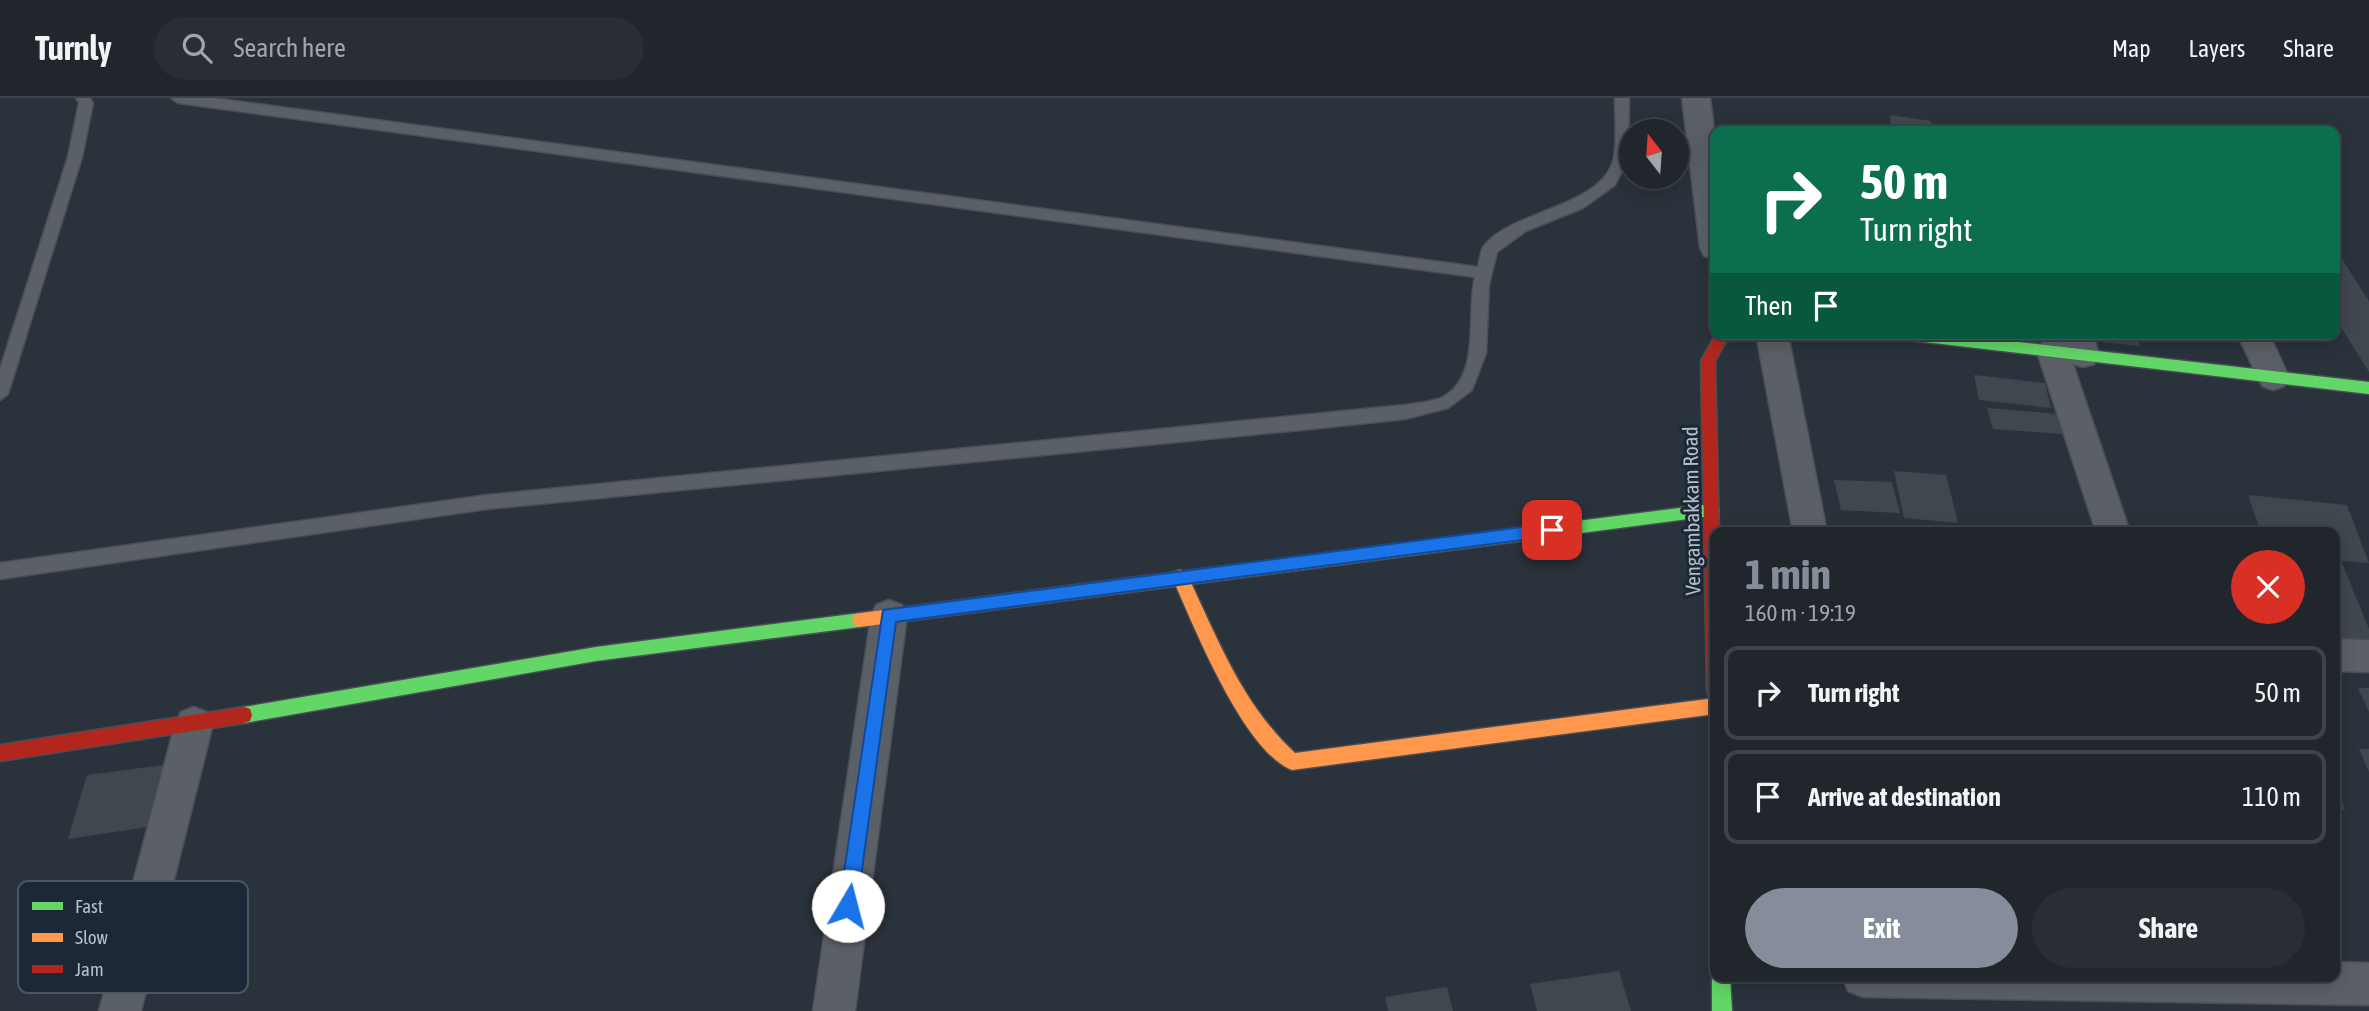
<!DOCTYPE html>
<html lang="en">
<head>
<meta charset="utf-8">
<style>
  body { margin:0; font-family:"Asap Condensed",sans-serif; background:#282e34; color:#f1f3f6; height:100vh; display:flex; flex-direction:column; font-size:26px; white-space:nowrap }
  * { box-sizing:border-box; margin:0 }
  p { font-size:23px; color:#a2a5a9 }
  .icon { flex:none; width:38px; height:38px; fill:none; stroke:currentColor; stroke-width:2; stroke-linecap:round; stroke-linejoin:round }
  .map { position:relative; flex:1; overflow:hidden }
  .details { position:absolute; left:1710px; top:429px; width:630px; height:455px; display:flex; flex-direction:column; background:#20262c; border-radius:14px; box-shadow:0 4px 18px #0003,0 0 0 2px #3d4348 }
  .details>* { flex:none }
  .guide { position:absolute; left:1710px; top:28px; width:630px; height:214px; border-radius:14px; box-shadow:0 4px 18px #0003,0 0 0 2px #3d4348; background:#0b6e4f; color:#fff; overflow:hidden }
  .needle { width:46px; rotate:343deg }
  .fabs { position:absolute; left:1619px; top:21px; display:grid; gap:14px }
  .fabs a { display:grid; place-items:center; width:70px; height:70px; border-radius:50%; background:#20262c; box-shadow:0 4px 18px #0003,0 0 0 2px #3d4348; font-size:35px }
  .pin { position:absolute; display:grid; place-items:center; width:60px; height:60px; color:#fff; margin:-30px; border-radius:14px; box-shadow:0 4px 10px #0006 }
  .me { position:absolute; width:77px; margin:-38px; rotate:8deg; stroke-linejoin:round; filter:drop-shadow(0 0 5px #0008) }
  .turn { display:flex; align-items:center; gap:24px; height:147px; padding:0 35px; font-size:32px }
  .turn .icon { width:91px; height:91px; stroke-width:2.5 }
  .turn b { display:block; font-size:49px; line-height:60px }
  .then { display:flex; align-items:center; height:66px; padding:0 35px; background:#0003; gap:14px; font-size:26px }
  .round { display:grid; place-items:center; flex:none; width:74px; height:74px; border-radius:37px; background:#282e34 }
  .overview { display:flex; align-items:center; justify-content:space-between; height:119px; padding:0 35px }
  h1 { font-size:42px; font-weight:700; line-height:52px; color:#848d99 }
  .primary-button { display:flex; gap:14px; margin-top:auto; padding:14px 35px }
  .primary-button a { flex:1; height:80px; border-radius:42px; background:#848d99; color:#fff; font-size:28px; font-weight:700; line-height:80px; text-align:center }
  .primary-button a+a { background:#282e34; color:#f1f3f6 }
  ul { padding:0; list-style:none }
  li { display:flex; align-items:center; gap:21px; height:94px; margin:0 14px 10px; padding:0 21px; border:4px solid #3d4348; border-radius:14px }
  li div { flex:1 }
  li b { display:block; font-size:26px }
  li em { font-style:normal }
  header { display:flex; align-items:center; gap:42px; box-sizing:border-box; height:98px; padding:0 35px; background:#20262c; border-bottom:2px solid #3d4348 }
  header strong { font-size:33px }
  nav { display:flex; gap:38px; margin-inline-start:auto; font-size:24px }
  .search { width:490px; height:63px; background:#282e34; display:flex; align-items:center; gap:18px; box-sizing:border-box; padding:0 24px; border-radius:38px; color:#a2a5a9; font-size:26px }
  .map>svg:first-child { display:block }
  .building { fill:#41474f }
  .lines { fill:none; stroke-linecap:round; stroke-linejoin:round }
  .lane-casing { stroke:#494e55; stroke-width:3 }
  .street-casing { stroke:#494e55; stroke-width:3 }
  .fast-casing { stroke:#494e55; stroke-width:3 }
  .slow-casing { stroke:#494e55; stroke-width:3 }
  .jam-casing { stroke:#494e55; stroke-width:3 }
  .lane { fill:#5b6067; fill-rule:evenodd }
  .street { fill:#5b6067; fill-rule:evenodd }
  .fast { fill:#63d668; fill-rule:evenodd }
  .slow { fill:#ff974d; fill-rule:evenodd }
  .jam { fill:#b3261e; fill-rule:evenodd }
  .route { fill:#1a73e8; stroke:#114b97; stroke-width:2 }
  .labels { text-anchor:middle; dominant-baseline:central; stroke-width:6; stroke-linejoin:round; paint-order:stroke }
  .street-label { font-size:21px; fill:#b5becb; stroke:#1d2836 }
  .key { fill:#1d2836; stroke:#4b5563; stroke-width:2 }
  .key-label { font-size:19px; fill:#b5becb }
</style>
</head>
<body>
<header>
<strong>Turnly</strong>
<div class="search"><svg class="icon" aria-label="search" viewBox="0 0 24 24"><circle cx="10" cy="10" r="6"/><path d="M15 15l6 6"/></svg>Search here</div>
<nav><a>Map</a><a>Layers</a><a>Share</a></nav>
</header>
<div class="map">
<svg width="2369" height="913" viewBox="0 0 2369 913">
  <rect width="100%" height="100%" fill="#2a323b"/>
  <path class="building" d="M1890,17L1931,23L1932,33H1891Z
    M1939,27L1972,32L1971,33H1940Z
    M2334,149L2369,203V274L2334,218Z
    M2089,236H2136L2140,248L2091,243Z
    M1974,277L2045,285L2051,310L1979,302Z
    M1987,310L2057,316L2063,336L1993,331Z
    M1894,373L1946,377L1958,425L1904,420Z
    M1834,382L1892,384L1900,415L1841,412Z
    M2248,397L2347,407L2369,465L2334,462V434H2261Z
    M2334,464L2342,465L2369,531V550L2334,547Z
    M2358,590H2369V614Z
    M2359,651H2369V674Z
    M171,666L154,728L68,741L87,677Z
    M2334,684H2335L2345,712L2334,711Z
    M1619,873L1631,913H1537L1530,886Z
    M1447,889L1453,913H1388L1385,899Z"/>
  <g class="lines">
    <defs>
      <path id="lane" d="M76,0H90L93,5L82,59L8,296L0,302V271L68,59L79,5Z
        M171,0H213L1478,169C1480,162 1480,153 1484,148C1511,112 1605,109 1614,59C1617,41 1615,19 1615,0H1629L1628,61L1615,87L1583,110L1526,133L1497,154L1489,187L1486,255L1472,292L1448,310L1405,321L1311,331L487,411L0,481V465L487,397L1405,307C1416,305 1433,304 1443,299C1482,278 1466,214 1475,179L178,5Z"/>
      <path id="street" d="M1682,0H1710L1715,39V161L1704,158L1700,150Z
        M1756,236H1788L1827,434H1793Z
        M2061,236H2093L2099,257L2094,266L2083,269L2073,266L2130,434H2096L2037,254L2042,245L2053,242L2064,245Z
        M2237,236H2269L2289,279L2284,288L2273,292L2262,288Z
        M889,502L902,507L907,518L855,913H813L871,518L876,507Z
        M2334,541L2369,542V574L2334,573Z
        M194,609L207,614L213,626L141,913H99L175,626L181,614Z
        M2334,864L2369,865V907L1863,899L1848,893L1842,878H2334Z"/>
      <path id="fast" d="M1892,236H1949L2369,284V296L1899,241Z
        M1711,406L1716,407L1719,412L1716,417L1711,418L1122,495L1116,493L1114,488L1116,483L1122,481Z
        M860,515L866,517L868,522L866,527L860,529L596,563L244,625L238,623L236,617L238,611L244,609L596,549Z
        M1715,871V878H1730L1732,913H1712V878Z"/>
      <path id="slow" d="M1180,472L1186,474C1217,539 1241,605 1295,655L1715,600V616L1292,672C1243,653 1193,526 1172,479L1174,474Z
        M1122,481L1128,483L1130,488L1128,493L1122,495L860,529L854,527L852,522L854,517L860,515Z"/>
      <path id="jam" d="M1716,236H1730L1715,263L1719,434H1715V601L1709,598L1707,593L1701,263Z
        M244,609L250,611L252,617L250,623L244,625L0,663V647Z"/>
    </defs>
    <use href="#lane" class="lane-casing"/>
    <use href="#street" class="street-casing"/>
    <use href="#fast" class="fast-casing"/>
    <use href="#slow" class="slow-casing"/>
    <use href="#jam" class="jam-casing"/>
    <use href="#lane" class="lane"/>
    <use href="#street" class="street"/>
    <use href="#fast" class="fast"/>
    <use href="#slow" class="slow"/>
    <use href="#jam" class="jam"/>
  </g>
  <path class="route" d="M1552,425L1557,427L1560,432L1557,436L1552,438L896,524L857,808L854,815L848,818L841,815L839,808L883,512Z"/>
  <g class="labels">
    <g class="street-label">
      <text transform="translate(1691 413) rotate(-91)">Vengambakkam Road</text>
    </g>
  </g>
  <rect x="18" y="783" width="230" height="112" rx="10" class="key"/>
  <rect x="32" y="804" width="31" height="8" fill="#63d668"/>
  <rect x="32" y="835" width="31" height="9" fill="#ff974d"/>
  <rect x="32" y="867" width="31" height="8" fill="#b3261e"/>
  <g class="key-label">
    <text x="75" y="815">Fast</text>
    <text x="75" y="846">Slow</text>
    <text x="75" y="878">Jam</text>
  </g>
</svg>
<div class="fabs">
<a><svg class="needle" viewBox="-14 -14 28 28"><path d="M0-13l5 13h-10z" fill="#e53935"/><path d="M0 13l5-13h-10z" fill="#a2a5a9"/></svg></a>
</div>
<div class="pin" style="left:1552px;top:432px;background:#d93025"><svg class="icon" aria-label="arrive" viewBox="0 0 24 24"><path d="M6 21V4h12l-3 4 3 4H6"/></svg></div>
<svg class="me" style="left:848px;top:808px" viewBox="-20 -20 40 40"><circle r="19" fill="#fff"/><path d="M0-13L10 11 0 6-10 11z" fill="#1a73e8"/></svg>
<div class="guide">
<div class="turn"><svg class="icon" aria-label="right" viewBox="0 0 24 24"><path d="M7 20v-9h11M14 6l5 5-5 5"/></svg><div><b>50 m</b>Turn right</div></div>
<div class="then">Then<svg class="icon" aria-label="arrive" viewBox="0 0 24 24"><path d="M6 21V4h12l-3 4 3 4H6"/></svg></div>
</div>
<section class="details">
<div class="overview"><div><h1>1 min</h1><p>160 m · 19:19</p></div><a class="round" style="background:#d93025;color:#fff"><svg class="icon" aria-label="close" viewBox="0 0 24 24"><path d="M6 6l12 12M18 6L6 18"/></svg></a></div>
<ul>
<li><svg class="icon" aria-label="right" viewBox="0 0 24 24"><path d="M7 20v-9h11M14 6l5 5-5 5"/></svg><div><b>Turn right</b></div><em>50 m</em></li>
<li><svg class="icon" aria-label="arrive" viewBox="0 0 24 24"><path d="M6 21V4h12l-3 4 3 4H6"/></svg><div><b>Arrive at destination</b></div><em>110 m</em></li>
</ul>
<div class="primary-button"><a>Exit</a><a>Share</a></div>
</section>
</div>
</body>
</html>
